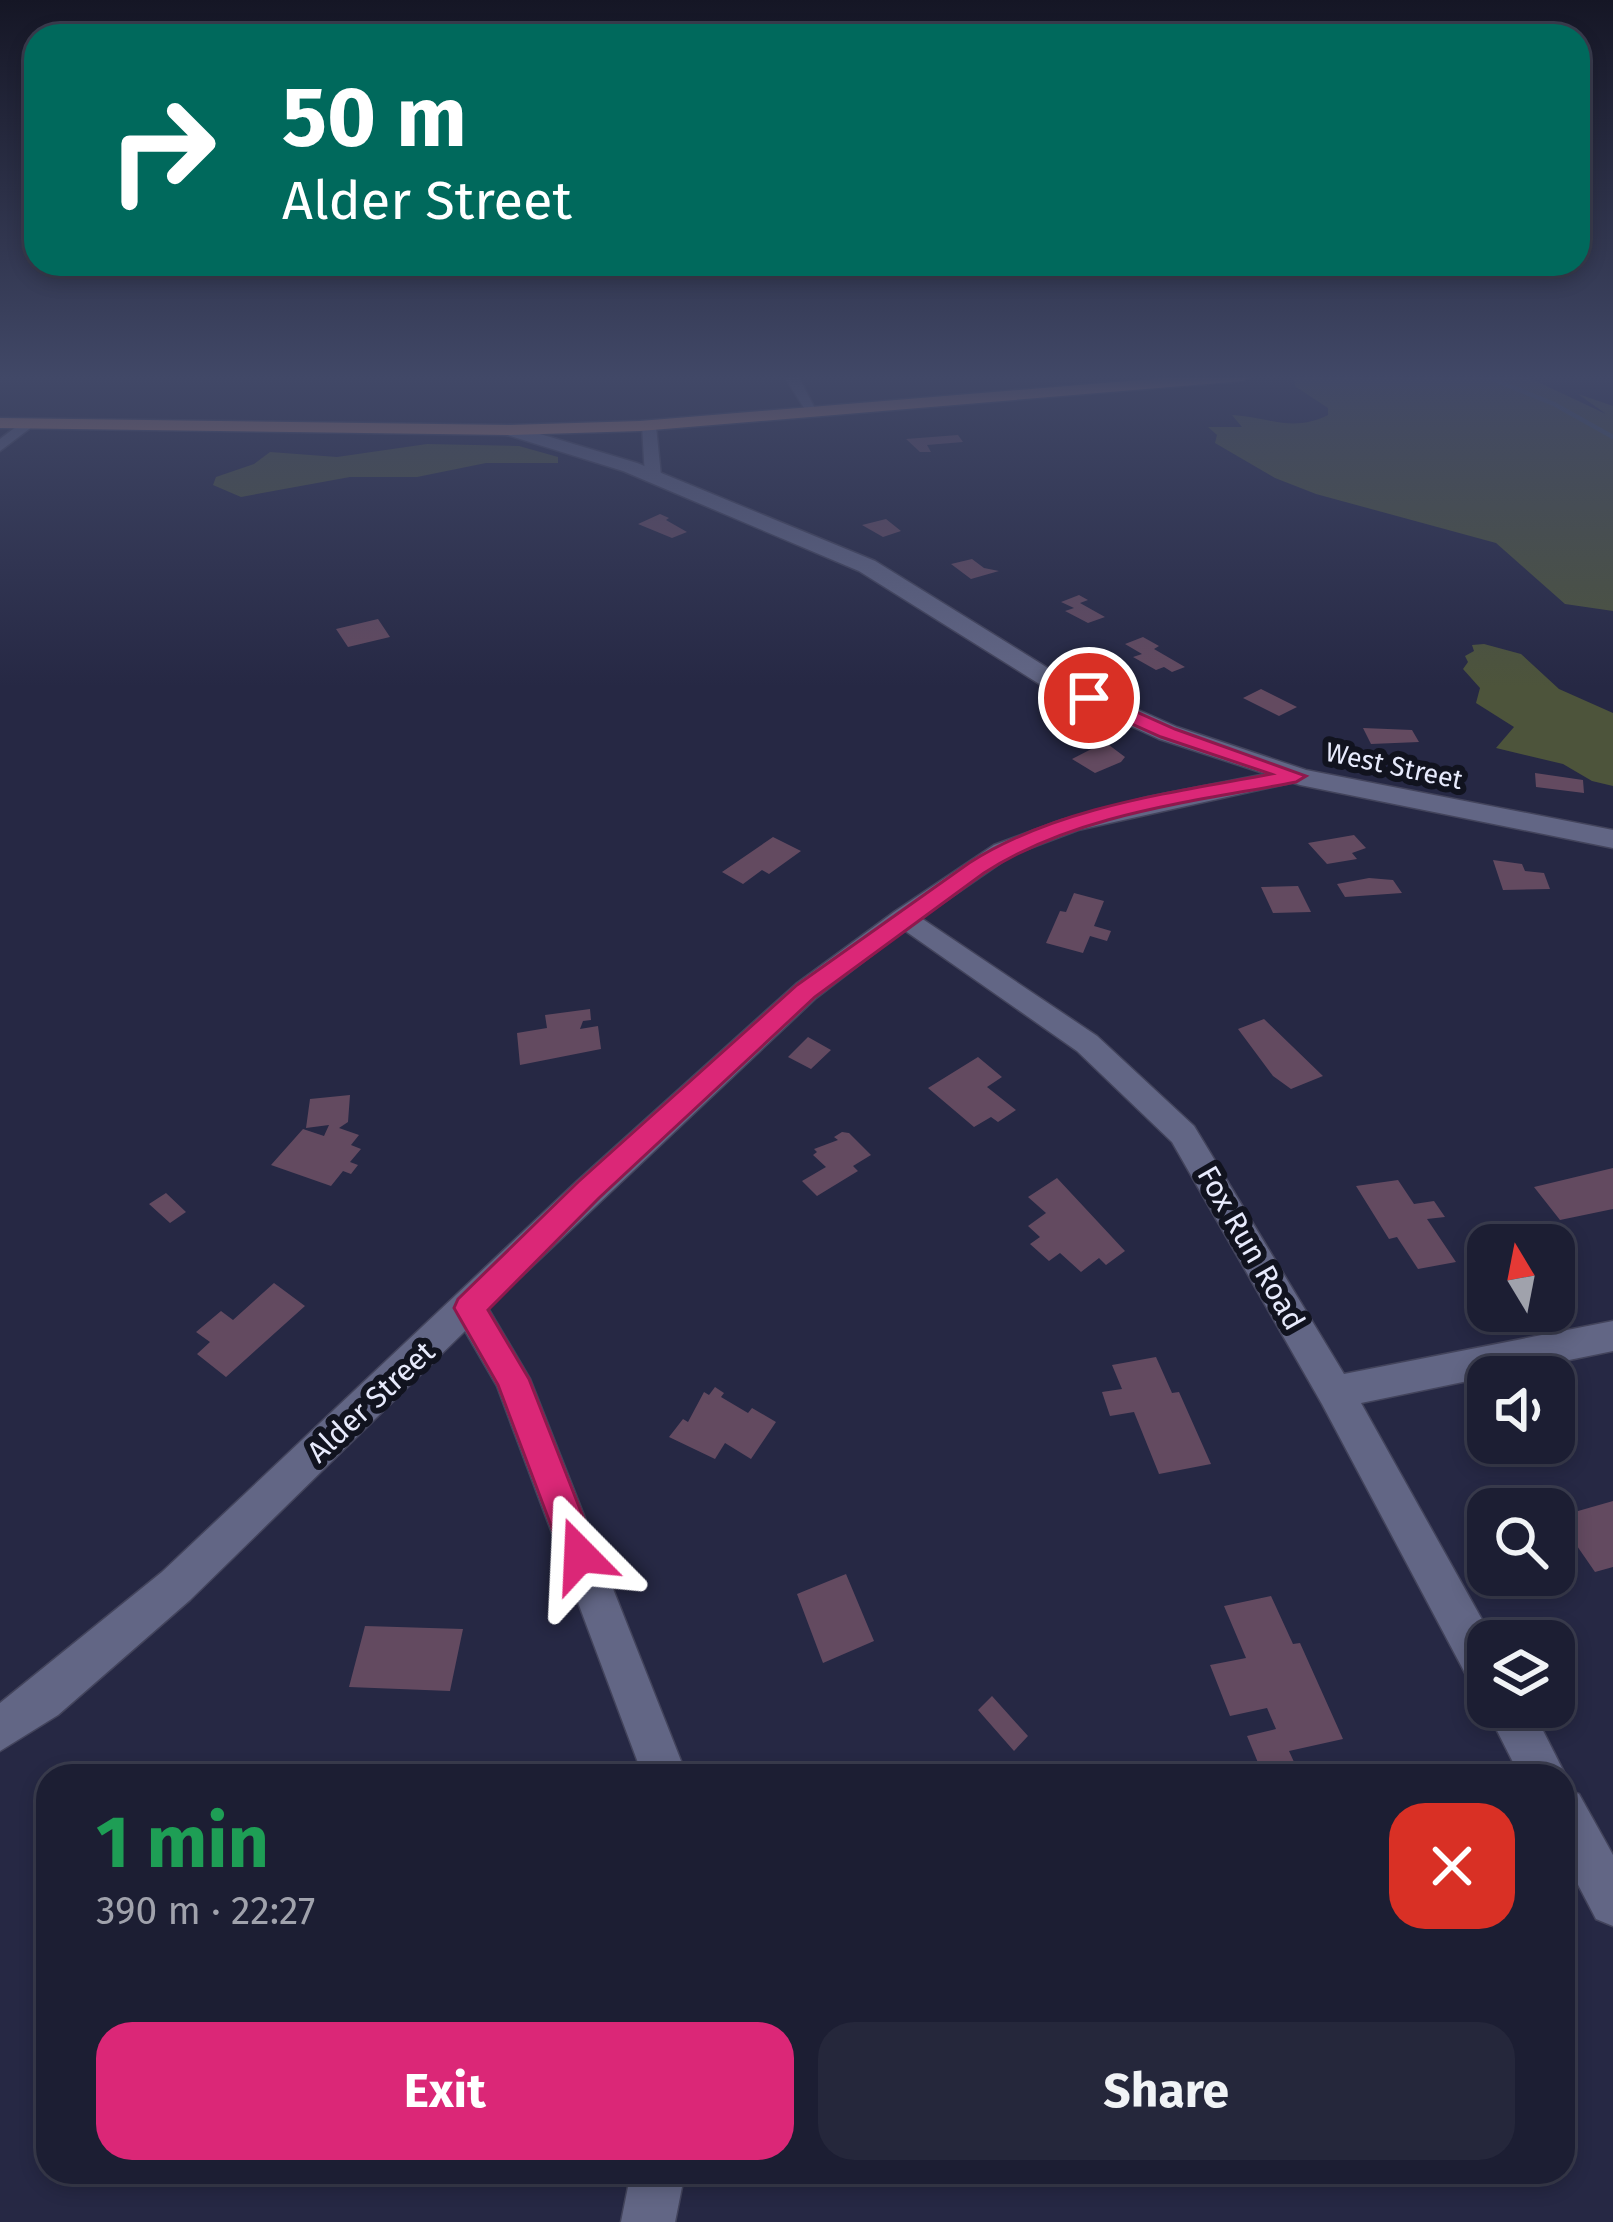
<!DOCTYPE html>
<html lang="en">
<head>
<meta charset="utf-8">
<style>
  body { margin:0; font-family:"Fira Sans",sans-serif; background:#25273b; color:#f1f3f6; height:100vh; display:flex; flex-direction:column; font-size:45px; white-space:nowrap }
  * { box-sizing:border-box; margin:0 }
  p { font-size:39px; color:#a0a2ac }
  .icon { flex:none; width:66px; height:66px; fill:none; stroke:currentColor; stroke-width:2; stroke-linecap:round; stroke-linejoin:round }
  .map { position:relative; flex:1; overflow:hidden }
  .side { position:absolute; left:36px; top:1764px; width:1539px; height:420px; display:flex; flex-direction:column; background:#1c1e33; border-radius:36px; box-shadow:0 6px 18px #0003,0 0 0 3px #3a3c4e }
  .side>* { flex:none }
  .hud { position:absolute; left:24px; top:24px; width:1566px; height:252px; border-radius:36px; box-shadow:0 6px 18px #0003,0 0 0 3px #3a3c4e; background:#00695c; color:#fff; overflow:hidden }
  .needle { width:78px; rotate:350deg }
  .controls { position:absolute; left:1467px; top:1224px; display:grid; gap:24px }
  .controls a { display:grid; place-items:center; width:108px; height:108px; border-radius:24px; background:#1c1e33; box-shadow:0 6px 18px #0003,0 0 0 3px #3a3c4e; font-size:60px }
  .pin { position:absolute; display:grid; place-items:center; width:102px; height:102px; color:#fff; margin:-51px; border:6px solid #fff; border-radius:50%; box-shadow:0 3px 12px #0007 }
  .me { position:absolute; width:132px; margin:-66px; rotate:339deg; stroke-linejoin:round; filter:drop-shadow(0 0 9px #0008) }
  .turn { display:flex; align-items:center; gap:42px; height:252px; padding:0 60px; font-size:54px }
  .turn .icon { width:156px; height:156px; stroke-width:2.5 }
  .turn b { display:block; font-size:84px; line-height:102px }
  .round { display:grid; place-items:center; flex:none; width:126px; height:126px; border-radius:36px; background:#25273b }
  .overview { display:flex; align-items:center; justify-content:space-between; height:204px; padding:0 60px }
  h1 { font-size:72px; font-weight:700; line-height:90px; color:#1e9e55 }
  .primary-button { display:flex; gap:24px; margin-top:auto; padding:24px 60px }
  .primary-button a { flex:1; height:138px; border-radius:36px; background:#db2777; color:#fff; font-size:48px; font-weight:700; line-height:138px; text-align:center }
  .primary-button a+a { background:#25273b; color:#f1f3f6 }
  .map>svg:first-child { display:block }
  .green { fill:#4d543b }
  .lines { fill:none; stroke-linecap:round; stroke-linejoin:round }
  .stream { stroke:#455761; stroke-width:4.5 }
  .building { fill:#634a60 }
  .street-casing { stroke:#43445c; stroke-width:3 }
  .secondary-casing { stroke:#43445c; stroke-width:3 }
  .primary-casing { stroke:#43445c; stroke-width:3 }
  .street { fill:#626685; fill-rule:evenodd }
  .secondary { fill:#626685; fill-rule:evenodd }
  .primary { fill:#be8773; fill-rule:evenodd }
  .route { fill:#db2777; stroke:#8e194d; stroke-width:3 }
  .labels { text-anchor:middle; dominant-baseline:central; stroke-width:12; stroke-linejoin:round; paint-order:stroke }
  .far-street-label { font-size:27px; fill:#e7eafc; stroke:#11131f }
  .street-label { font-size:30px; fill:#e7eafc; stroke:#11131f }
</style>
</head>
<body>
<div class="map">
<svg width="1613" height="2222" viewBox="0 0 1613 2222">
  <rect width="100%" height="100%" fill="#262844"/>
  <path class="green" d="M1304,376H1525L1606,414L1578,394L1613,406V611L1565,604L1496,543L1316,494L1275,478L1215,443L1217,435L1208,427H1242L1232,415C1269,417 1292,433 1328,415V408L1296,387L1293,379Z
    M427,444L519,446L558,457V463H486L417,477H350L241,497L213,485L216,477L254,464L270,452L337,457Z
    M1484,644L1521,654L1559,689L1613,713V786L1592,781L1563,764L1496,748L1514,727L1476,703L1480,688L1463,669L1468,662L1465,656L1474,651L1472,645Z"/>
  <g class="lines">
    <path class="stream" d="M1485,376L1554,404L1613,437"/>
  </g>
  <path class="building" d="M958,435L963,442L927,445L931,452H920L906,439Z
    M660,514L669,518L666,520L687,532L672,538L638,524Z
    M886,519L901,531L883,537L862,525Z
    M972,559L984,568L999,571L971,579L951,564Z
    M1079,595L1088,600L1080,603L1105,617L1088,623L1065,611L1074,608L1061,602Z
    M378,619L390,637L348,647L336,629Z
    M1143,637L1159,646L1154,649L1185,667L1172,672L1164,667L1156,670L1133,657L1142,654L1125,644Z
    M1261,689L1297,707L1279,716L1243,698Z
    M1363,728L1412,730L1419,742L1371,744Z
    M1105,742L1125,757L1121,762L1095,773L1072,759Z
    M1535,773L1583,780L1584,793L1536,787Z
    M1354,835L1366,848L1352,853L1357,859L1327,864L1308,843Z
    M773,837L801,851L769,874L762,870L743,884L722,872Z
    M1493,860L1522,864L1525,871L1544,873L1550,889L1503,890Z
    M1369,878L1393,880L1402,893L1345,897L1337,884Z
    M1298,886L1311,912L1273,913L1261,887Z
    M1074,893L1104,901L1094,926L1111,931L1107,941L1090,936L1083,953L1046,943L1060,911L1066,912Z
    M590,1009L591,1020L583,1021L580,1029L598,1026L601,1049L520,1065L517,1033L547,1028L545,1015Z
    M1264,1019L1323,1076L1291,1089L1273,1076L1238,1029Z
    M808,1037L831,1050L811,1069L788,1057Z
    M978,1057L1002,1077L987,1087L1016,1110L998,1122L991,1117L974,1127L928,1088Z
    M350,1095L348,1122L339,1128L359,1135L351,1145L361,1149L350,1162L358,1165L351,1174L343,1171L331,1186L271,1165L303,1129L324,1136L329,1125L306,1128L310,1099Z
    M842,1132L849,1133L871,1155L853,1166L858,1171L817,1196L802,1181L826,1167L813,1155L817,1152L814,1149L838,1140L834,1137Z
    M1613,1168V1209L1560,1220L1534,1187Z
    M1057,1178L1125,1251L1106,1265L1099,1258L1081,1272L1060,1253L1049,1261L1030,1244L1040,1237L1028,1226L1046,1213L1028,1197Z
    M1398,1180L1414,1204L1434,1201L1445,1217L1427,1219L1456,1262L1418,1269L1397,1237L1389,1239L1356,1186Z
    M166,1193L186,1212L170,1223L149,1204Z
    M274,1283L305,1306L226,1377L197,1354L210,1342L196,1332L221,1311L233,1320Z
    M1156,1357L1172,1393L1179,1392L1211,1464L1159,1474L1134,1412L1110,1416L1102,1392L1122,1389L1112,1365Z
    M715,1387L724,1393L721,1397L748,1413L752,1408L776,1422L751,1459L725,1443L715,1459L669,1437L683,1419L688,1422L704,1392L709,1395Z
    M1613,1501V1567L1595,1572L1557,1517Z
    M846,1574L874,1641L823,1663L797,1594Z
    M1271,1596L1293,1644L1300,1643L1343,1739L1289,1751L1294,1762L1261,1770L1247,1736L1276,1729L1267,1708L1230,1716L1210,1665L1246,1658L1224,1606Z
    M365,1626L463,1629L450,1691L349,1687Z
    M992,1696L1028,1736L1014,1751L978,1710Z"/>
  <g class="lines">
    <defs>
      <path id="street" d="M784,376H798L819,416H809Z
        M25,420L37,423L0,451V439Z
        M649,422L656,426L661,476L653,481L645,476L642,426Z
        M1296,768L1304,770V780L1078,830L1012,855L921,918L1097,1036L1194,1126L1344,1374L1613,1321V1351L1361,1403L1494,1641H1488V1694L1473,1688L1322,1404L1172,1142L1077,1051L904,930L816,998L488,1308L530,1379L687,1776H643L497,1386L465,1331L190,1600L58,1715L0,1751V1703L162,1572L577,1181L796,984L894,912L994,845L1062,820L1148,797Z
        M1488,1701V1707H1531L1566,1776L1563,1784V1776H1520L1485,1707Z
        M1563,1787L1579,1794L1613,1855V1926L1596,1919L1563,1856Z
        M631,2172H685L675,2222H621Z"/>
      <path id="secondary" d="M510,425L637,463L875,561L1059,675L1177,727L1306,770L1613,830V848L1300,785L1159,739L1041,685L859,571L623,471L504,434V426Z"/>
      <path id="primary" d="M1189,376H1251L1243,381L640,431L510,435L0,428V418L510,425L640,421Z"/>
    </defs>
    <use href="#street" class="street-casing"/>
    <use href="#secondary" class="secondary-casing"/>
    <use href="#primary" class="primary-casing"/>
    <use href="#street" class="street"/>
    <use href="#secondary" class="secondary"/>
    <use href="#primary" class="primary"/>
  </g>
  <linearGradient id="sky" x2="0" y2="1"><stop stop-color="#151625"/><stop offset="0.55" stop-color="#414867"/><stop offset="1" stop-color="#414867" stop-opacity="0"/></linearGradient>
  <rect width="1613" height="687" fill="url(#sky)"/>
  <path class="route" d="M1083,694H1096L1175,729L1306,776L1296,782C1192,802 1075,814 984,873L815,997L599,1198L488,1310L529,1379L598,1555L593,1568L580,1573L567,1568L498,1385L454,1308L458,1299L578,1182L797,985L969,863C1057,807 1170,793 1271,774L1161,737L1083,702Z"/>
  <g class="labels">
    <g class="far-street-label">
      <text transform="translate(1394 766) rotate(12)">West Street</text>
    </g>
    <g class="street-label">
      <text transform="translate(1251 1248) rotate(60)">Fox Run Road</text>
      <text transform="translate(371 1402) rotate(-43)">Alder Street</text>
    </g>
  </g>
</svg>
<div class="controls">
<a><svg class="needle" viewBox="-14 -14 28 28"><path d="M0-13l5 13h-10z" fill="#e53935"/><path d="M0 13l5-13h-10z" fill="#a0a2ac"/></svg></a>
<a><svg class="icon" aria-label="sound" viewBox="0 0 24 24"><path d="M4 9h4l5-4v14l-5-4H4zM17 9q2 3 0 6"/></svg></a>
<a><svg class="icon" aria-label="search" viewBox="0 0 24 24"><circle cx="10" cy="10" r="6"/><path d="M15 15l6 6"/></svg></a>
<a><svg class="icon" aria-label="layers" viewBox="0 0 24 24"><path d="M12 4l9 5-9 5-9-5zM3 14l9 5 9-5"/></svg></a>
</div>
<div class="pin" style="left:1089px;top:698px;background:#d93025"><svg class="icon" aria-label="arrive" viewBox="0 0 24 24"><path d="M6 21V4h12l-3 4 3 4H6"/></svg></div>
<svg class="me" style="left:580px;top:1555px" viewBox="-20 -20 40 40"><path d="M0-17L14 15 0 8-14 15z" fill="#db2777" stroke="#fff" stroke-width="4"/></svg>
<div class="hud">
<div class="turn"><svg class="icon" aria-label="right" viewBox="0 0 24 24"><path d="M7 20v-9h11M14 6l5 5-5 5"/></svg><div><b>50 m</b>Alder Street</div></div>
</div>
<section class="side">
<div class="overview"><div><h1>1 min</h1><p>390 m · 22:27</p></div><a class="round" style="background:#d93025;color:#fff"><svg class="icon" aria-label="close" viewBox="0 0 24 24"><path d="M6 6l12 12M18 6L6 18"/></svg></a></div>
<div class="primary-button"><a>Exit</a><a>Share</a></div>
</section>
</div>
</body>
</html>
